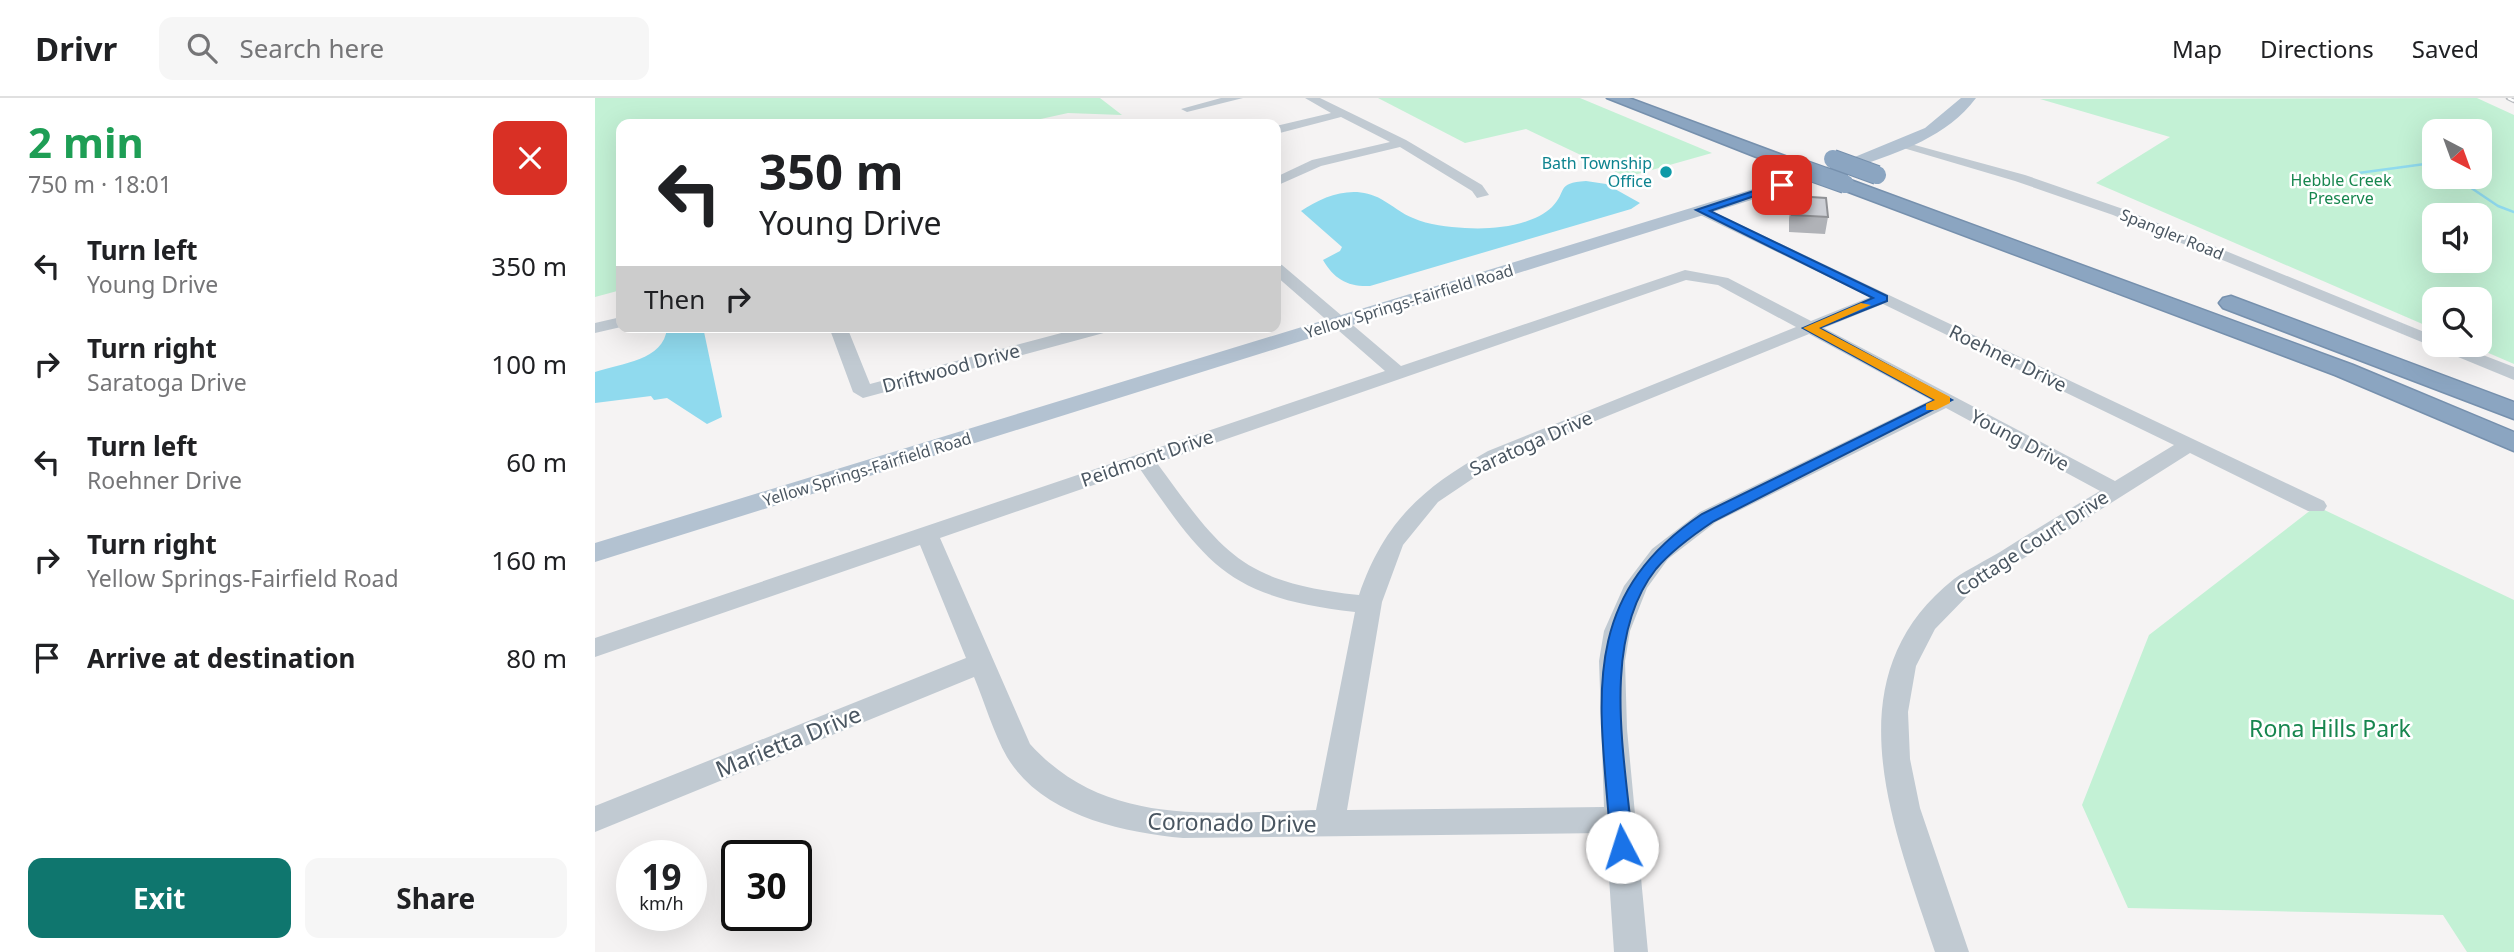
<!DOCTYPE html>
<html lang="en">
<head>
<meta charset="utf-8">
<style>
  body { margin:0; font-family:"Noto Sans",sans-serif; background:#f6f6f6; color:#202124; height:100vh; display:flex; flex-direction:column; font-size:26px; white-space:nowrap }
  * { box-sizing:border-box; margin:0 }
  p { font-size:23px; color:#757577 }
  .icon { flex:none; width:38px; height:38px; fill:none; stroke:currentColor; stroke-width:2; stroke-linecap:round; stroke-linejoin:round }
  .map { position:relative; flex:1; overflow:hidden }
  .details { display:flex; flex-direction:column; background:#fff; width:595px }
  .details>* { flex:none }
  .top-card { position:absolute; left:21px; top:21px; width:665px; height:214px; border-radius:14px; box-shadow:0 7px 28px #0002; background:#fff; color:#202124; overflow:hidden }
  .needle { width:46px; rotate:139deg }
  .buttons { position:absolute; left:1827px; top:21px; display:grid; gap:14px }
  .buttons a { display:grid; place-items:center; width:70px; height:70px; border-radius:14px; background:#fff; box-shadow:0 7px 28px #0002; font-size:35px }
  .speed { position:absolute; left:21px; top:742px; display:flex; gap:14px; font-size:35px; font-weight:700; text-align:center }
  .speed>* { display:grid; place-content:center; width:91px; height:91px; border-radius:50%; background:#fff; box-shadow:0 7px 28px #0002; line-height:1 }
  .speed small { font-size:18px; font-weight:400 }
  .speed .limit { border:4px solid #111; border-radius:10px; background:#fff; color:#111 }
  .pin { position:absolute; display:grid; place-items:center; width:60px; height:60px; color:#fff; margin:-30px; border-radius:14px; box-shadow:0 4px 10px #0006 }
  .me { position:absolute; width:77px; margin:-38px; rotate:355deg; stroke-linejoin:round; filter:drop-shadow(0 0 5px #0008) }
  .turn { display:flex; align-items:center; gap:24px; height:147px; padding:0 28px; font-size:32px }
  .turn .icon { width:91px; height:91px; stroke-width:2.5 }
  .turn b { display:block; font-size:49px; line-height:60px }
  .then { display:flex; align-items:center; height:66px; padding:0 28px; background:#0003; gap:14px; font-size:26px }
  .round { display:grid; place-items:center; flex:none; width:74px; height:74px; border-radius:14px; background:#f6f6f6 }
  .overview { display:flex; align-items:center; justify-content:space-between; height:119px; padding:0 28px }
  h1 { font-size:42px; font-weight:700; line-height:52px; color:#1e9e55 }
  .cta { display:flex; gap:14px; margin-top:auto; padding:14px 28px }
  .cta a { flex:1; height:80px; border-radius:14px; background:#0f766e; color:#fff; font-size:28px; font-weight:700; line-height:80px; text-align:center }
  .cta a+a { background:#f6f6f6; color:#202124 }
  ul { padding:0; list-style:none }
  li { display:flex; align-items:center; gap:21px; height:98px; padding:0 28px }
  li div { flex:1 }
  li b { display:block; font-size:26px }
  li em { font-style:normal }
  header { display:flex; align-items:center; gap:42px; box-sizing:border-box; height:98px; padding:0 35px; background:#fff; border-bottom:2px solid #e0e0e0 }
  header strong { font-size:33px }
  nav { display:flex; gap:38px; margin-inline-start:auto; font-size:24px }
  .search { width:490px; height:63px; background:#f6f6f6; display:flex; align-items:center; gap:18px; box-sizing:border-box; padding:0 24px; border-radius:14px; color:#757577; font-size:26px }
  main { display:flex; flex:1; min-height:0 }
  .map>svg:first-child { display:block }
  .green { fill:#c3f1d5; fill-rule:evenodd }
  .water { fill:#90daee }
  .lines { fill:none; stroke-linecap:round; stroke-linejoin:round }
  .stream { stroke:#90daee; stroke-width:2.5 }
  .highway-casing { stroke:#7690ad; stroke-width:3 }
  .minor { fill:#c1cad2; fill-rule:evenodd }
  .major { fill:#b3c2d1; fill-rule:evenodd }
  .highway { fill:#8ba5c1; fill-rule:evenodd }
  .rail-casing { stroke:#b5b8bd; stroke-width:4.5 }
  .rail { stroke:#fff; stroke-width:2.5; stroke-dasharray:8; stroke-linecap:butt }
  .highway-bridge-casing { stroke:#7690ad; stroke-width:20; stroke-linecap:butt }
  .highway-bridge { stroke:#8ba5c1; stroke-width:18 }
  .wall { fill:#b0b2b7 }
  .building { fill:#cdcfd5; stroke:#909195; stroke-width:2 }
  .route { fill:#1a73e8; stroke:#114b97; stroke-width:2 }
  .slow { fill:#f59e0b }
  .culture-dot { fill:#0f9aa8; stroke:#fff; stroke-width:2.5 }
  .labels { text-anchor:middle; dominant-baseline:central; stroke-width:5; stroke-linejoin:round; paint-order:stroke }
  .far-culture-label { font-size:16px; fill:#0d838f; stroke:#fff; text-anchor:end }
  .far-park-label { font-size:16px; fill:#17864f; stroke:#fff }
  .far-street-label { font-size:16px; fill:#4a5661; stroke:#fff }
  .street-label { font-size:19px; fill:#4a5661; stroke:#fff }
  .near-park-label { font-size:23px; fill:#17864f; stroke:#fff }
  .near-street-label { font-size:23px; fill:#4a5661; stroke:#fff }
</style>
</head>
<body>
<header>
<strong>Drivr</strong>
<div class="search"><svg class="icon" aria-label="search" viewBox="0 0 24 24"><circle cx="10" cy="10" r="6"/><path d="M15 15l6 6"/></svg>Search here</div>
<nav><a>Map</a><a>Directions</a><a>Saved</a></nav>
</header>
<main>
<section class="details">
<div class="overview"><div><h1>2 min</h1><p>750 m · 18:01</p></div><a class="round" style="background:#d93025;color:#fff"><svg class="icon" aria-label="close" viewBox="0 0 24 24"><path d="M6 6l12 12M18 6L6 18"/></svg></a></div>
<ul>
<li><svg class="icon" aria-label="left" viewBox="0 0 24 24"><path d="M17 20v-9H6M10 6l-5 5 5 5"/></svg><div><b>Turn left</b><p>Young Drive</p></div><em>350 m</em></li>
<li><svg class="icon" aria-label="right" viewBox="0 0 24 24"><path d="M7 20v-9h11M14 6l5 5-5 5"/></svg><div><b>Turn right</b><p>Saratoga Drive</p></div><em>100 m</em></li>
<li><svg class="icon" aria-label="left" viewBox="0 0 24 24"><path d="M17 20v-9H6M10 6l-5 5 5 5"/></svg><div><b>Turn left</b><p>Roehner Drive</p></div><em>60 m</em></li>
<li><svg class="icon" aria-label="right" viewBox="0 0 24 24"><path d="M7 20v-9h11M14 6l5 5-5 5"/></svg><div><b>Turn right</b><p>Yellow Springs-Fairfield Road</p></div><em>160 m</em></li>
<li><svg class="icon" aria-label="arrive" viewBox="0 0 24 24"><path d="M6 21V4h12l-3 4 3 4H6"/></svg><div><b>Arrive at destination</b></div><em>80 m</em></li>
</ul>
<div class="cta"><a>Exit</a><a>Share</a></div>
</section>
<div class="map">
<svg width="1919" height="854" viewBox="0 0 1919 854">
  <rect width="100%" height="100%" fill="#f5f3f3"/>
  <path class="green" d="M0,0H505L527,17L473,15L423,26H26V192L0,199Z
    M783,0H985L1117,55L1032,79L931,31L870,45Z
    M1882,0L1919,17V266L1875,247H1885V201H1839V231L1501,85L1575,39L1445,1ZM1839,33H1885V79H1839ZM1839,117H1885V163H1839Z
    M1721,408L1919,502V854H1872L1848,817L1533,810L1487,707L1554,537Z"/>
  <path class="water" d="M991,83L1011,86L1045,105L1036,111L775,188C753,189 739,181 728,162L745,153L747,149L706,113C729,97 760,86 786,101C797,107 807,116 818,120C834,127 853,129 870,130C897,132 937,128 957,109C973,93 960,85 991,83Z
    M108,229L127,319L112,326L72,300L59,302L56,298L0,305V274C26,265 69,263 72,230Z"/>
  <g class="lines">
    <path class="stream" d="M1756,76L1830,66L1839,70
      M1860,79L1903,108L1919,114"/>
    <defs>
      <path id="highway" d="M1012,0H1034L1214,67L1217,71L1214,75H1202Z
        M1250,80L1758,267L1919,334V353L1740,277L1243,90L1241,86L1243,82Z
        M1636,198L1919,304V321L1628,210L1624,205L1628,200Z"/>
    </defs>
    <use href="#highway" class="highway-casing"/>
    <path class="minor" d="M626,0H648L592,14L586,11Z
      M710,0H725L811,42L887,87L894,97L882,100L877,93L805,49L726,68L681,88V79L717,62L795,44L746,19L681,36V28L736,15Z
      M1305,43L1430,77L1528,111L1839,238V247H1862L1919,269V282L1518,117L1420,83L1305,49Z
      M1106,108L1729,403L1732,408L1729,413H1713L1595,355L1377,493L1340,531L1321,568L1313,614L1315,661L1325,710L1374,854H1340C1299,730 1234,580 1359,481C1373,471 1390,463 1405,454C1438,433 1471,413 1505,393L1351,310L1121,424L1073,461L1052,490L1035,533L1030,563L1032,631L1053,854H1019L1011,735L588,740C526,734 447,717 412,659C398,634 390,605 379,579L0,734V708L371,560L325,447L0,559V540L790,273L681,178V165L687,167L806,268L1090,172L1133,180L1216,223L1275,199L1101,115V109ZM1091,182L1123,187L1201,229L893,353C827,390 789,424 764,497C647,484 629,457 562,365ZM1288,206L1579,347L1520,383L1229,230ZM1214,236L1336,302L1105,414L1057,451L1029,488L1009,533L1004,563L1009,709L752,712L787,504L808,447L843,404L907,361ZM545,371C614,470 634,499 760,514L721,712C618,714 512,731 435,646L345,440Z
      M26,219V229L0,235V225Z
      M234,229H252L275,286L489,229H519L516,233L268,300L258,294Z"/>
    <path class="major" d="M1366,0H1381C1352,39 1306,53 1262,69L0,464V445L1250,63L1330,30Z"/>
    <use href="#highway" class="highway"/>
    <defs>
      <path id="rail" d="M1913,0L1919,3"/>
    </defs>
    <use href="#rail" class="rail-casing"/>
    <use href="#rail" class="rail"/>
    <defs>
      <path id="highway-bridge" d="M1238,61L1282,77
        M1208,71L1250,86"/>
    </defs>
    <use href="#highway-bridge" class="highway-bridge-casing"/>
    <use href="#highway-bridge" class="highway-bridge"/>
  </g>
  <path class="wall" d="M1200,98L1233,119L1230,136L1194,134V121L1196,104H1200Z"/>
  <path class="building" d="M1200,98L1231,100L1233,119L1197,117L1196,104L1201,105Z"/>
  <path class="route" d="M1183,85L1192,87L1115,113L1292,198V203L1224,230L1357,302L1119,423C1098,437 1077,452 1061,471C1004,543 1031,664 1038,749L1035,755L1027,758L1019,755L1016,749C1007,612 977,503 1107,416L1340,302L1208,230L1278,200L1101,112Z"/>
  <path class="slow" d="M1266,205L1276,207L1224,230L1355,299V305L1341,312H1331V306L1340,302L1208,230Z"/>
  <circle class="culture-dot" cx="1071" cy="74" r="7"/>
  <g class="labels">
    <g class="far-culture-label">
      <text x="1057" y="65">Bath Township<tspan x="1057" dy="18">Office</tspan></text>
    </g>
    <g class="far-park-label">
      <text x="1746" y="82">Hebble Creek<tspan x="1746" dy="18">Preserve</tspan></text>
    </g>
    <g class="far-street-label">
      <text transform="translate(1577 136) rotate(22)">Spangler Road</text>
      <text transform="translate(814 203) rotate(-17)">Yellow Springs-Fairfield Road</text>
      <text transform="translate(272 371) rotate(-17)">Yellow Springs-Fairfield Road</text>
    </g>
    <g class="street-label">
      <text transform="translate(1413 260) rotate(26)">Roehner Drive</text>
      <text transform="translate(356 270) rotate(-15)">Driftwood Drive</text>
      <text transform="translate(1425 342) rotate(28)">Young Drive</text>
      <text transform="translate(936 345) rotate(-24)">Saratoga Drive</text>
      <text transform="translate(552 360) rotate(-19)">Peidmont Drive</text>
      <text transform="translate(1437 445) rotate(-33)">Cottage Court Drive</text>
    </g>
    <g class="near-park-label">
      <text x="1735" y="630">Rona Hills Park</text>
    </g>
    <g class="near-street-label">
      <text transform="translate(193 643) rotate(-22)">Marietta Drive</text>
      <text transform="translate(637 724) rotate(1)">Coronado Drive</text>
    </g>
  </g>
</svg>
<div class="buttons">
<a><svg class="needle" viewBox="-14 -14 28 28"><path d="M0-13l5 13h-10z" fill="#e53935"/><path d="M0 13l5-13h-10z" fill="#757577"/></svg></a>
<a><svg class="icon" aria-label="sound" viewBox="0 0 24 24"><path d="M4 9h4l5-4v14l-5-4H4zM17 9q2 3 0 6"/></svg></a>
<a><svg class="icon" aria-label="search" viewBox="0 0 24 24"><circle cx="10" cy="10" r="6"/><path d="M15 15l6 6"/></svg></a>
</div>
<div class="speed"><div>19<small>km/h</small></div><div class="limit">30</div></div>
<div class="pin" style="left:1187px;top:87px;background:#d93025"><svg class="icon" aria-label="arrive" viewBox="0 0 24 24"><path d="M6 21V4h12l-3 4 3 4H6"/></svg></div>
<svg class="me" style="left:1027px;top:749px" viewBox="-20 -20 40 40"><circle r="19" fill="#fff"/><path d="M0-13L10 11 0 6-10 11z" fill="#1a73e8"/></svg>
<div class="top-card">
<div class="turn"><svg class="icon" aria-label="left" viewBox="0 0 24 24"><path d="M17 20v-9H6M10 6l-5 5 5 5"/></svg><div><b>350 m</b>Young Drive</div></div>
<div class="then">Then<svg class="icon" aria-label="right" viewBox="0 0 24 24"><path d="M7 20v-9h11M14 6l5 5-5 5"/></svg></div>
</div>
</div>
</main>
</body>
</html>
